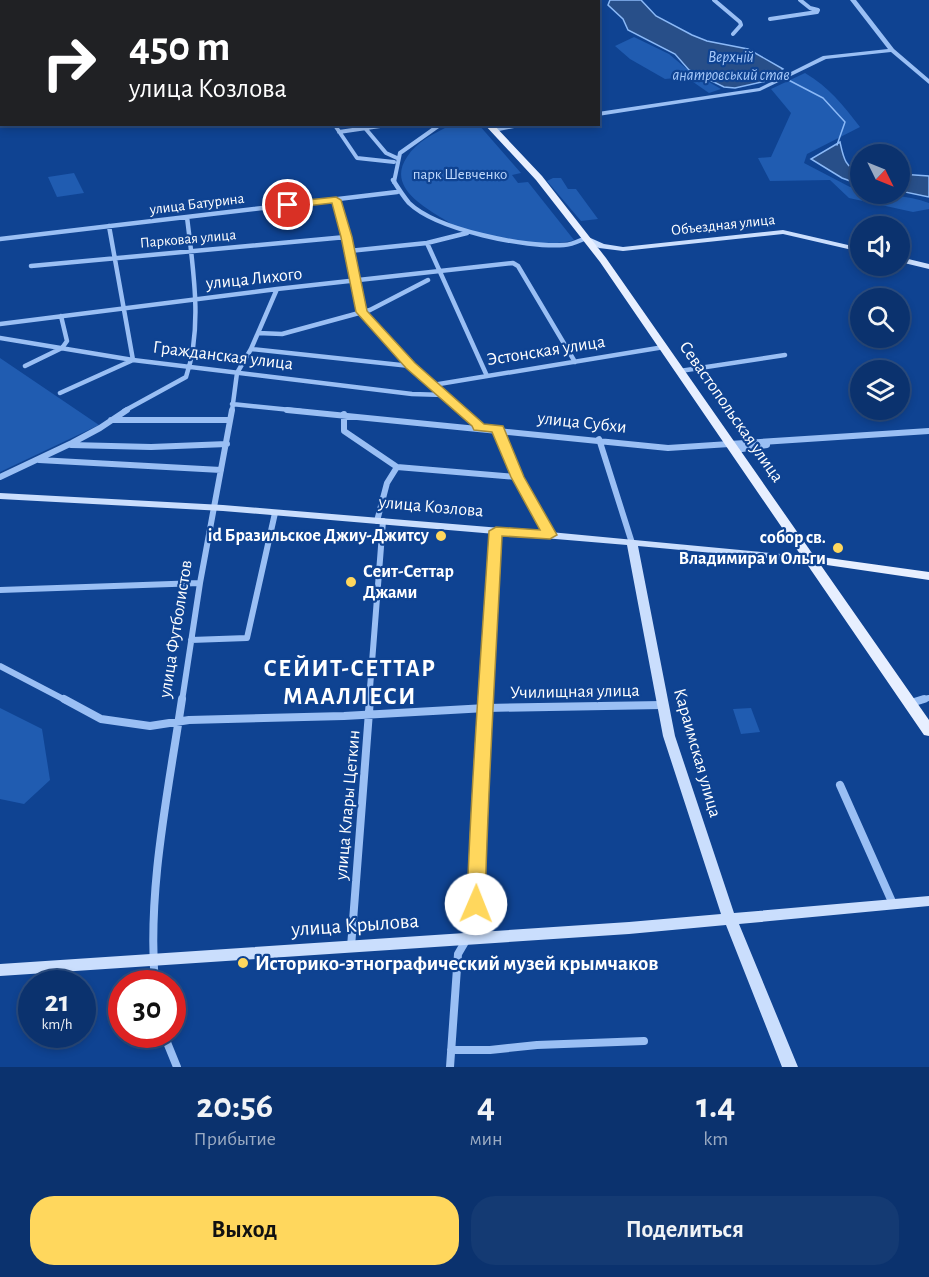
<!DOCTYPE html>
<html lang="ru">
<head>
<meta charset="utf-8">
<style>
  body { margin:0; font-family:"Alegreya Sans",sans-serif; background:#143a73; color:#f1f3f6; height:100vh; display:flex; flex-direction:column; font-size:22px; white-space:nowrap }
  * { box-sizing:border-box; margin:0 }
  p { font-size:20px; color:#9aaac2 }
  .icon { flex:none; width:33px; height:33px; fill:none; stroke:currentColor; stroke-width:2; stroke-linecap:round; stroke-linejoin:round }
  .map { position:relative; height:1067px; overflow:hidden }
  .drawer { display:flex; flex-direction:column; background:#0b326e; flex:1 }
  .drawer>* { flex:none }
  .banner { position:absolute; left:0px; top:0px; width:600px; height:126px; box-shadow:0 3px 9px #0003,0 0 0 2px #2b4d81; background:#202124; color:#fff; overflow:hidden }
  .needle { width:39px; rotate:133deg }
  .tools { position:absolute; left:850px; top:144px; display:grid; gap:12px }
  .tools a { display:grid; place-items:center; width:60px; height:60px; border-radius:50%; background:#0b326e; box-shadow:0 3px 9px #0003,0 0 0 2px #2b4d81; font-size:30px }
  .speed { position:absolute; left:18px; top:970px; display:flex; gap:12px; font-size:30px; font-weight:700; text-align:center }
  .speed>* { display:grid; place-content:center; width:78px; height:78px; border-radius:50%; background:#0b326e; box-shadow:0 3px 9px #0003,0 0 0 2px #2b4d81; line-height:1 }
  .speed small { font-size:15px; font-weight:400 }
  .speed .limit { border:9px solid #d22; background:#fff; color:#111 }
  .pin { position:absolute; display:grid; place-items:center; width:51px; height:51px; color:#fff; margin:-26px; border:3px solid #fff; border-radius:50%; box-shadow:0 2px 6px #0007 }
  .me { position:absolute; width:66px; margin:-33px; rotate:1deg; stroke-linejoin:round; filter:drop-shadow(0 0 4px #0008) }
  .turn { display:flex; align-items:center; gap:21px; height:126px; padding:0 30px; font-size:27px }
  .turn .icon { width:78px; height:78px; stroke-width:2.5 }
  .turn b { display:block; font-size:42px; line-height:51px }
  .eta { display:flex; justify-content:space-evenly; align-items:center; height:102px; text-align:center }
  .eta b { font-size:36px; font-weight:600; line-height:42px }
  .primary-button { display:flex; gap:12px; margin-top:auto; padding:12px 30px }
  .primary-button a { flex:1; height:69px; border-radius:24px; background:#ffd75d; color:#111; font-size:24px; font-weight:600; line-height:69px; text-align:center }
  .primary-button a+a { background:#143a73; color:#f1f3f6 }
  .map>svg:first-child { display:block }
  .green { fill:#205cb1 }
  .water { fill:#284f89; stroke:#8bb9f7; stroke-width:1.5 }
  .lines { fill:none; stroke-linecap:round; stroke-linejoin:round }
  .stream { stroke:#8bb9f7; stroke-width:1.5 }
  .minor-far3 { stroke:#9abff4; stroke-width:4 }
  .minor-far2 { stroke:#9abff4; stroke-width:4.5 }
  .minor-far1 { stroke:#9abff4; stroke-width:6 }
  .minor { stroke:#9abff4; stroke-width:8 }
  .tertiary { fill:#9abff4; fill-rule:evenodd }
  .secondary { fill:#cadefd; fill-rule:evenodd }
  .primary { fill:#e7efff; fill-rule:evenodd }
  .route { fill:#ffd75d; stroke:#a68c3c; stroke-width:1.5 }
  .poi-dot { fill:#ffd75d; stroke:#0f4392; stroke-width:2 }
  .labels { text-anchor:middle; dominant-baseline:central; stroke-width:4.5; stroke-linejoin:round; paint-order:stroke }
  .far-park-label { font-size:15px; fill:#c2dbfe; stroke:#0f4392 }
  .far-street-label { font-size:15px; fill:#fff; stroke:#0f4392 }
  .far-water-label { font-size:16px; font-style:italic; fill:#a6c9fb; stroke:#0f4392 }
  .street-label { font-size:18px; fill:#fff; stroke:#0f4392 }
  .poi-label { font-size:18px; font-weight:bold; fill:#fff; stroke:#0f4392; text-anchor:end }
  .near-street-label { font-size:21px; fill:#fff; stroke:#0f4392 }
  .near-poi-label { font-size:21px; font-weight:bold; fill:#fff; stroke:#0f4392; text-anchor:start }
  .district-label { font-size:24px; font-weight:bold; letter-spacing:1.5px; fill:#fff; stroke:#0f4392 }
</style>
</head>
<body>
<div class="map">
<svg width="929" height="1067" viewBox="0 0 929 1067">
  <rect width="100%" height="100%" fill="#0f4392"/>
  <path class="green" d="M634,37L669,54L688,70L721,89L709,93L686,77L665,79L630,59L615,46Z
    M805,73C829,87 843,105 860,127L807,154L804,163L850,187L861,188V194C884,194 907,195 929,203V209L913,212L849,198L830,180L770,181L758,158L771,157L791,113L771,89Z
    M451,125H479L521,173L512,175L518,183L528,182L574,240C547,249 487,238 460,228C453,226 446,220 440,217C419,204 388,185 407,157C417,141 435,133 451,125Z
    M74,173L84,193L57,197L48,177Z
    M553,178H561L568,189H576L598,219L581,221L547,181Z
    M0,358L99,425L0,472Z
    M0,708L42,729L50,780L24,804L0,799Z
    M751,708L760,732L741,734L733,709Z"/>
  <path class="water" d="M610,0H641L656,16L692,35L707,41L748,49L783,69L771,80L735,88L724,87L689,70L675,54L628,30L623,19L608,5Z
    M840,142C843,156 845,169 861,172V185L842,178L811,159Z
    M900,174L929,176V197L900,191Z"/>
  <g class="lines">
    <path class="stream" d="M775,73L823,98L845,122L837,145"/>
    <path class="minor-far3" d="M714,0L740,22L741,25L733,34
      M770,19L817,12L818,10L810,8L800,0
      M334,124L357,158L394,162
      M365,128L386,153L397,158
      M339,132L394,124
      M394,182L400,153L441,124"/>
    <path class="minor-far2" d="M393,180C398,188 403,196 409,203C437,230 526,248 564,245C571,245 579,241 586,238
      M336,200L361,312L410,366L463,411
      M0,239L397,192
      M427,243L487,376
      M349,251L427,243L467,233
      M31,266L346,237
      M0,324L277,289L513,263L518,266L575,362
      M258,333L282,334L370,310L428,280
      M0,338L133,360L412,394L444,395
      M251,349L410,366
      M25,366L62,348L67,341L61,316
      M680,371L785,355
      M433,385L664,347
      M60,393L133,360L109,226
      M232,404L301,411
      M124,411L186,377C203,328 193,268 187,217
      M232,411L237,373L251,349L277,289"/>
    <path class="minor-far1" d="M287,410L668,448L929,431
      M461,410L479,427
      M344,414V431L397,467L517,477
      M111,420H230
      M499,429L498,433L517,477L550,535
      M599,439L632,543
      M71,445L151,447L227,444
      M736,450L767,445
      M39,460L221,470
      M0,477L72,443L100,428L127,410
      M377,521L387,483L397,467
      M0,590L200,583
      M191,640L247,638L275,513
      M0,666L67,701
      M182,701L200,583L232,410
      M369,701L383,521
      M487,701L496,531
      M918,701L929,698"/>
    <path class="minor" d="M64,699L101,719L150,726L189,720L344,716L486,708L662,705
      M911,703L924,699
      M840,785L893,904
      M351,947L370,699
      M155,984C147,890 168,793 182,699
      M164,1035L177,1067
      M451,1050H490L537,1045L644,1041
      M450,1067L458,954L475,925L479,787L487,699"/>
    <path class="tertiary" d="M850,0H856L894,49L929,79V84L891,52L826,59L760,91L598,116V112L759,88L823,56L888,49Z
      M0,91H2V95H0Z
      M517,124H534L494,132L491,130L494,128Z"/>
    <path class="secondary" d="M297,0H306L294,2Z
      M2,54V59H0V55Z
      M783,230L861,248V252L783,234L623,251L599,248L582,238L586,236L604,244L623,247Z
      M900,257L929,264V269L900,262Z
      M0,493L223,505L550,532L813,557L814,559L809,562L638,546L675,736L734,913L929,896V906L739,924L798,1067H782L726,925L629,934L0,976V964L629,922L721,914L663,736L627,545L223,511L0,499Z"/>
    <path class="primary" d="M369,0H375L376,2H369Z
      M484,124H493L542,176L606,258L814,556L929,572V580L820,564L929,720V736L924,735L600,262L536,180Z"/>
  </g>
  <path class="route" d="M336,197L341,200L352,237L367,311L415,363L484,424L503,426L524,477L557,535L550,539L502,536C496,658 488,781 485,904L482,909L476,911L470,909L467,904C471,779 481,655 489,531L496,527L540,530L511,477L492,432L474,430L472,426L406,368L356,312L341,237L332,203L288,208L283,205L288,202Z"/>
  <g class="poi-dot">
    <circle cx="441" cy="536" r="6"/>
    <circle cx="838" cy="548" r="6"/>
    <circle cx="351" cy="582" r="6"/>
    <circle cx="243" cy="963" r="6"/>
  </g>
  <g class="labels">
    <g class="far-park-label">
      <text x="460" y="174">парк Шевченко</text>
    </g>
    <g class="far-street-label">
      <text transform="translate(197 204) rotate(-7)">улица Батурина</text>
      <text transform="translate(723 225) rotate(-6)">Объездная улица</text>
      <text transform="translate(188 239) rotate(-5)">Парковая улица</text>
    </g>
    <g class="far-water-label">
      <text x="731" y="57">Верхній<tspan x="731" dy="18">анатровський став</tspan></text>
    </g>
    <g class="street-label">
      <text transform="translate(254 279) rotate(-6)">улица Лихого</text>
      <text transform="translate(546 351) rotate(-9)">Эстонская улица</text>
      <text transform="translate(223 356) rotate(7)">Гражданская улица</text>
      <text transform="translate(731 412) rotate(55)">Севастопольская улица</text>
      <text transform="translate(582 423) rotate(6)">улица Субхи</text>
      <text transform="translate(431 507) rotate(5)">улица Козлова</text>
      <text transform="translate(176 629) rotate(-81)">улица Футболистов</text>
      <text transform="translate(575 692) rotate(-1)">Училищная улица</text>
      <text transform="translate(697 753) rotate(74)">Караимская улица</text>
      <text transform="translate(348 805) rotate(-85)">улица Клары Цеткин</text>
    </g>
    <g class="poi-label">
      <text x="429" y="536">id Бразильское Джиу-Джитсу</text>
      <text x="826" y="538">собор св.<tspan x="826" dy="21">Владимира и Ольги</tspan></text>
      <text x="363" y="572" text-anchor="start">Сеит-Сеттар<tspan x="363" dy="21">Джами</tspan></text>
    </g>
    <g class="near-street-label">
      <text transform="translate(355 925) rotate(-4)">улица Крылова</text>
    </g>
    <g class="near-poi-label">
      <text x="255" y="963">Историко-этнографический музей крымчаков</text>
    </g>
    <g class="district-label">
      <text x="350" y="669">СЕЙИТ-СЕТТАР<tspan x="350" dy="28">МААЛЛЕСИ</tspan></text>
    </g>
  </g>
</svg>
<div class="tools">
<a><svg class="needle" viewBox="-14 -14 28 28"><path d="M0-13l5 13h-10z" fill="#e53935"/><path d="M0 13l5-13h-10z" fill="#9aaac2"/></svg></a>
<a><svg class="icon" aria-label="sound" viewBox="0 0 24 24"><path d="M4 9h4l5-4v14l-5-4H4zM17 9q2 3 0 6"/></svg></a>
<a><svg class="icon" aria-label="search" viewBox="0 0 24 24"><circle cx="10" cy="10" r="6"/><path d="M15 15l6 6"/></svg></a>
<a><svg class="icon" aria-label="layers" viewBox="0 0 24 24"><path d="M12 4l9 5-9 5-9-5zM3 14l9 5 9-5"/></svg></a>
</div>
<div class="speed"><div>21<small>km/h</small></div><div class="limit">30</div></div>
<div class="pin" style="left:288px;top:205px;background:#d93025"><svg class="icon" aria-label="arrive" viewBox="0 0 24 24"><path d="M6 21V4h12l-3 4 3 4H6"/></svg></div>
<svg class="me" style="left:476px;top:904px" viewBox="-20 -20 40 40"><circle r="19" fill="#fff"/><path d="M0-13L10 11 0 6-10 11z" fill="#ffd75d"/></svg>
<div class="banner">
<div class="turn"><svg class="icon" aria-label="right" viewBox="0 0 24 24"><path d="M7 20v-9h11M14 6l5 5-5 5"/></svg><div><b>450 m</b>улица Козлова</div></div>
</div>
</div>
<section class="drawer">
<div class="eta">
<div><b>20:56</b><p>Прибытие</p></div>
<div><b>4</b><p>мин</p></div>
<div><b>1.4</b><p>km</p></div>
</div>
<div class="primary-button"><a>Выход</a><a>Поделиться</a></div>
</section>
</body>
</html>
